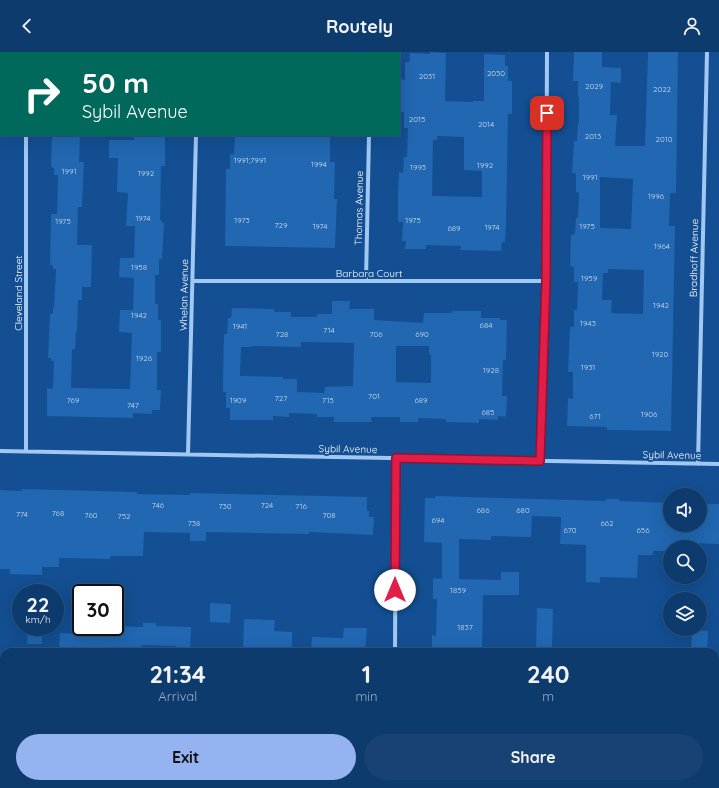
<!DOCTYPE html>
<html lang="en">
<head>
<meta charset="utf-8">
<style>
  body { margin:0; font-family:Quicksand,sans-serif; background:#174273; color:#f1f3f6; height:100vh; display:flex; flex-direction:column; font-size:15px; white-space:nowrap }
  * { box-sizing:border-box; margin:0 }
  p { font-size:13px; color:#9badc2 }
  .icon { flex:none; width:22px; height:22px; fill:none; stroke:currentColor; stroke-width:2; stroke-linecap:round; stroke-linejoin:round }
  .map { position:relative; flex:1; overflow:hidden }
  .sheet { position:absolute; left:0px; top:596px; width:719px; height:140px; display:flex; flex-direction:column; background:#0e3b6e; border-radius:12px 12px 0 0; box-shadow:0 4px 16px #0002,0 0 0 1px #2e5581 }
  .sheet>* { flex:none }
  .top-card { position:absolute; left:0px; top:0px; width:400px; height:84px; box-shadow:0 4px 16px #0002,0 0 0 1px #2e5581; background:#00695c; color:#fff; overflow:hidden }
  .fabs { position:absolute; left:663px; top:436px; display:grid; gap:8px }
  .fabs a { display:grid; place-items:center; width:44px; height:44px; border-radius:50%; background:#0e3b6e; box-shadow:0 4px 16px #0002,0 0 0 1px #2e5581; font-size:20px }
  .speed { position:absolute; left:12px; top:532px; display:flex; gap:8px; font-size:20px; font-weight:700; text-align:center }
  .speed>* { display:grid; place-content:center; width:52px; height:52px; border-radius:50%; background:#0e3b6e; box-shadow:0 4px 16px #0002,0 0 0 1px #2e5581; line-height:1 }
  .speed small { font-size:10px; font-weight:400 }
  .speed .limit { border:2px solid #111; border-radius:6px; background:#fff; color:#111 }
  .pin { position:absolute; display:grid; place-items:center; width:34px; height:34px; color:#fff; margin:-17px; border-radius:8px; box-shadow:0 2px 6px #0006 }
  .me { position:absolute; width:44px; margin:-22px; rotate:0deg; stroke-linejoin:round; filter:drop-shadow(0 0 3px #0008) }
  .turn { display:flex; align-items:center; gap:14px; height:84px; padding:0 16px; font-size:18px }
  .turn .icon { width:52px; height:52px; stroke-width:2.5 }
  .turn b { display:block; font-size:28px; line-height:34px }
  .eta { display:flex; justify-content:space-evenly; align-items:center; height:68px; text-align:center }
  .eta b { font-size:24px; font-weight:800; line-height:28px }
  .action { display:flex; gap:8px; margin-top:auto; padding:8px 16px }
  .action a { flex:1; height:46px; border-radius:24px; background:#95b2f1; color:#111; font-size:16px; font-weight:800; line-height:46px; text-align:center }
  .action a+a { background:#174273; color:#f1f3f6 }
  header { display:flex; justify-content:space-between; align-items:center; height:52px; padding:0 16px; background:#0e3b6e; font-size:18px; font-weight:800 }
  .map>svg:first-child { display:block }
  .building { fill:#2167b1; fill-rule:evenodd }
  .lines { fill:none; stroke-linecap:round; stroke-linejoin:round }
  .street { stroke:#a0c8f2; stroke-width:4 }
  .route-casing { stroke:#92132f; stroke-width:10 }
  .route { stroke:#e11d48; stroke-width:7 }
  .labels { text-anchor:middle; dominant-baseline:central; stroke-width:4; stroke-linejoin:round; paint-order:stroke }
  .number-label { font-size:8px; fill:#c8d9ec }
  .street-label { font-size:10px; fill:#fff; stroke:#134f92 }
</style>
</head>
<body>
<header><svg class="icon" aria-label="back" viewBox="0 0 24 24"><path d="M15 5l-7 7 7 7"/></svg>Routely<svg class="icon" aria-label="person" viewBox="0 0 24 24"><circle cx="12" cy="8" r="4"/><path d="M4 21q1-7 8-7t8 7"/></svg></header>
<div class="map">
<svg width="719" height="736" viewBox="0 0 719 736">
  <rect width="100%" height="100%" fill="#134f92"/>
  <path class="building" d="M430,0L446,1L445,49L473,50V49H484V2L505,3V14H508V29H512V62H508L506,172L505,190H502L501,199L460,198L461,194L426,193V197H405L406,189H402L403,170H398V141L399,120L403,121L404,105H407L408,76H404V60H401V27L405,28V10H410V1L430,2ZM437,84L464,85V118L482,119V145L432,144L433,88H437Z
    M574,0H602V15L621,16V31L611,30L610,63H617L615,94H645L648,0H678L676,141H670L669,174H675L671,379L607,378V375L567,374L568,346L573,347V320H568L570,275H574V258H577L578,230H574V215L570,214L571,183L575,182L576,166H578L579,141L576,140V121H572L574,89H577L578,71H579V45H578V29H573ZM600,125L633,127L631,177L600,176ZM608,217L644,218L643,262L611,261L612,248H602L603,221H608Z
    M52,83H80L79,110H84L82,155H78L77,193H92L91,235H82V248H78L77,279H76L75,297H72L71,336L130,337L132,281L119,280L120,258H133L134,226L119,225L120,206H134L135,174H126L128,141L117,140L118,106H109V88H134V83H165V114H161L160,168H162V171H164L162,207H159V223H155V252H158V268H161V300H157V338H161L160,358H152V362L133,361V366L47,364V336L53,337L54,309H51V306H48L50,262H53V255H54L56,217H53V213H50L51,162H57L58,123H54V116L51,115Z
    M235,83H330V110H335L334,147H337L335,196L225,194L226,117H230V102H234Z
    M332,249H350L349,257H374V268L423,271L424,261H452V259H481V266H500V268H507L506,308H503L502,344H507L506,365L498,364V368L479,367V371L446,370V367L418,366V370H400V365H371L372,370H334V365H317V362L289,361V365L273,364V368H230V356H226V340H223V325L224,282H227L228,266H231L232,256L274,257V260H291V265H317V262H332ZM301,290L354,291L353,334L325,335L324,341L297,340V327H283V325L240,324L241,295H251V294L301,295ZM396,294H429V302L431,303V331L396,330Z
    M22,437L137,440V442L190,443V441L367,445V459H369V465H374L373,483L309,480V482L206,480V489H190V481L144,480L143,504H110V507L59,506V515H42V523L10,522V517H0V438L22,439Z
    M435,444L606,449V447H619V449L670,451V473H700V452H719V492L693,491V495H670V499H653V503H638L637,526L600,525V531L586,530V493L560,492L561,465L532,464L531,485L491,484V488L459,487V527L501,528V520H519V543H483L482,600H432V583L436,584L437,547H433V526L442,527V491L424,490L425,446H435Z
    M210,551L231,552L230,571L210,570Z
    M537,556L553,557L552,597H536Z
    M244,567L275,568L274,579L292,580V596L275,595V600H243Z
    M143,571H156V574L191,575L190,599L176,598V594L142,593L141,597L127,596L59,597L60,581L94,582V580H115V574L143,575Z
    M28,575L42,576V592H27Z
    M344,576H367L365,600H311L312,585L343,586Z
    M692,578L708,579L707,600H691Z"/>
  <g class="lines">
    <path class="street" d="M26,0V1
      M199,1V0
      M370,1V0
      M26,83V399
      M193,229H546
      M366,229L369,83
      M0,399L719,412
      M188,402L196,83
      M539,409L546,229L547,0
      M698,412L707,0
      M395,600L396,406
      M0,684H4
      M715,698H719
      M394,736V732"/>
  </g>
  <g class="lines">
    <defs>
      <path id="route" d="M395,538L396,406L540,409L546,229L547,61"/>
    </defs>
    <use href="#route" class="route-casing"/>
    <use href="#route" class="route"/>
  </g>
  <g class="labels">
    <g class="number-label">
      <text x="496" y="21">2030</text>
      <text x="427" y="24">2031</text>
      <text x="594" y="34">2029</text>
      <text x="662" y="37">2022</text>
      <text x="417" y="67">2015</text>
      <text x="486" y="72">2014</text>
      <text x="593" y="84">2013</text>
      <text x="664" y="87">2010</text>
      <text x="250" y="108">1991;7991</text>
      <text x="319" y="112">1994</text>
      <text x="485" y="113">1992</text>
      <text x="418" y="115">1993</text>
      <text x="69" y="119">1991</text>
      <text x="146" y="121">1992</text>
      <text x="590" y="125">1991</text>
      <text x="656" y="144">1996</text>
      <text x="143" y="166">1974</text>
      <text x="242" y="168">1973</text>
      <text x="413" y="168">1975</text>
      <text x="63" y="169">1975</text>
      <text x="281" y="173">729</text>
      <text x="320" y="174">1974</text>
      <text x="587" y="174">1975</text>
      <text x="492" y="175">1974</text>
      <text x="454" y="176">689</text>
      <text x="662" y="194">1964</text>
      <text x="139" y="215">1958</text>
      <text x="589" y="226">1959</text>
      <text x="661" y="253">1942</text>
      <text x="139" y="263">1942</text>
      <text x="588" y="271">1943</text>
      <text x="486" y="273">684</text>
      <text x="240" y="274">1941</text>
      <text x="329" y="278">714</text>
      <text x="282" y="282">728</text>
      <text x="376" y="282">706</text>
      <text x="422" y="282">690</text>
      <text x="660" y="302">1920</text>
      <text x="144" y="306">1926</text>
      <text x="588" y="315">1931</text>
      <text x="491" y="318">1928</text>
      <text x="374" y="344">701</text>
      <text x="281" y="346">727</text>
      <text x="73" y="348">769</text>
      <text x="238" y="348">1909</text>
      <text x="328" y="348">715</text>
      <text x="421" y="348">689</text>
      <text x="133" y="353">747</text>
      <text x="488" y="360">685</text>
      <text x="649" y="362">1906</text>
      <text x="595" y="364">671</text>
      <text x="158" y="453">746</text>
      <text x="267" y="453">724</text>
      <text x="225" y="454">730</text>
      <text x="301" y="454">716</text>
      <text x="483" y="458">686</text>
      <text x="523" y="458">680</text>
      <text x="58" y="461">768</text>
      <text x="22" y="462">774</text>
      <text x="91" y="463">760</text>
      <text x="329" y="463">708</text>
      <text x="124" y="464">752</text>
      <text x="438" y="468">694</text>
      <text x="194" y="471">738</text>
      <text x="607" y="471">662</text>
      <text x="570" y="478">670</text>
      <text x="643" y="478">656</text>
      <text x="458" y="538">1859</text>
      <text x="465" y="575">1837</text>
    </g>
    <g class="street-label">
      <text transform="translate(359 156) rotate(-89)">Thomas Avenue</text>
      <text transform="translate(694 206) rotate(-89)">Bradhoff Avenue</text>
      <text x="369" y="221">Barbara Court</text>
      <text transform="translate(18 241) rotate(-90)">Cleveland Street</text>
      <text transform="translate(184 243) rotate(-89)">Whelan Avenue</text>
      <text transform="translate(348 397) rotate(1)">Sybil Avenue</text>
      <text transform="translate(672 403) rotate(1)">Sybil Avenue</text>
    </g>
  </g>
</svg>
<div class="fabs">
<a><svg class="icon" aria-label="sound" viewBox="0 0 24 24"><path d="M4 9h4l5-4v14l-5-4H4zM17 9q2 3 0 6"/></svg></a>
<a><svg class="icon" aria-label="search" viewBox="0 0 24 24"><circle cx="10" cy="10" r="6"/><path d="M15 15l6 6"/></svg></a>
<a><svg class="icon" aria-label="layers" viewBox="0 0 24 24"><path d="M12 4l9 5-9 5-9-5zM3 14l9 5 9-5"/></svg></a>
</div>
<div class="speed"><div>22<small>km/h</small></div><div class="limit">30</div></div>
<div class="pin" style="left:547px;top:61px;background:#d93025"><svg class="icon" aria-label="arrive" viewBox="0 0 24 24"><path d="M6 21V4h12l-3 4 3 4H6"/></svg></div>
<svg class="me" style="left:395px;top:538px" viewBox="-20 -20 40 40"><circle r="19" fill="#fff"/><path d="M0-13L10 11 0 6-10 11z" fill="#e11d48"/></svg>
<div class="top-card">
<div class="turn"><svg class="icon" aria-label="right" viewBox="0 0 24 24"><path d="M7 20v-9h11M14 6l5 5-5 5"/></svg><div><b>50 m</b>Sybil Avenue</div></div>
</div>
<section class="sheet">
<div class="eta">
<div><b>21:34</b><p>Arrival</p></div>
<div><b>1</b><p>min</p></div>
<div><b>240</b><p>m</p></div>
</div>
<div class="action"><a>Exit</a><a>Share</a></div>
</section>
</div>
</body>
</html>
